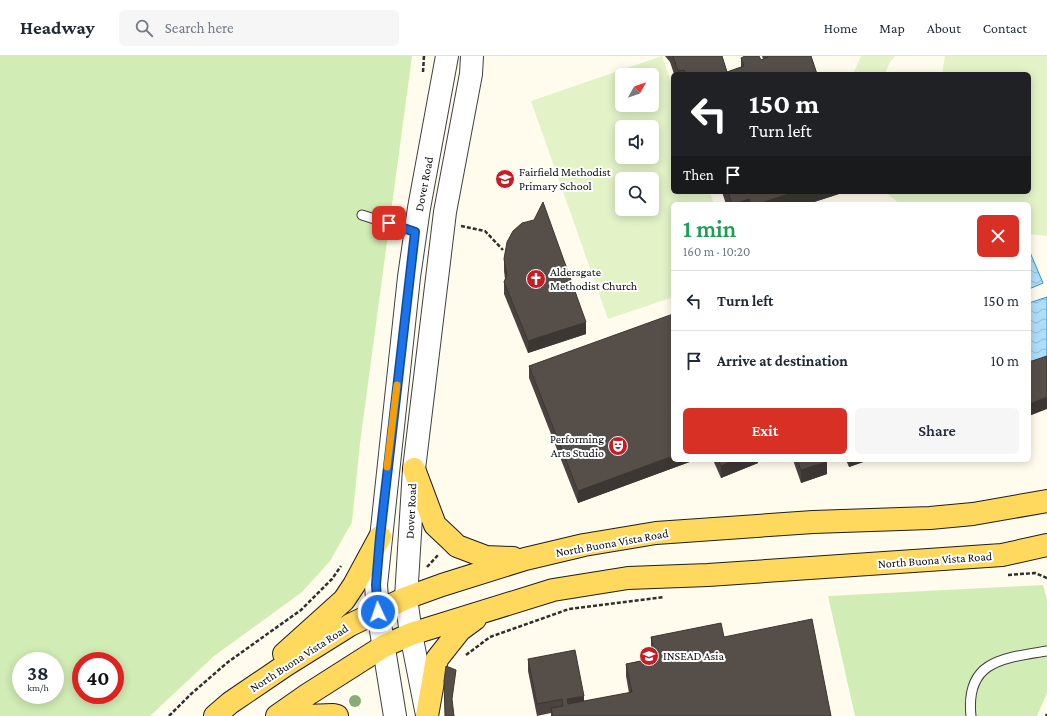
<!DOCTYPE html>
<html lang="en">
<head>
<meta charset="utf-8">
<style>
  body { margin:0; font-family:"Crimson Pro",serif; background:#f6f6f7; color:#1f2937; height:100vh; display:flex; flex-direction:column; font-size:15px; white-space:nowrap }
  * { box-sizing:border-box; margin:0 }
  p { font-size:13px; color:#747a83 }
  .icon { flex:none; width:22px; height:22px; fill:none; stroke:currentColor; stroke-width:2; stroke-linecap:round; stroke-linejoin:round }
  .map { position:relative; flex:1; overflow:hidden }
  .side { position:absolute; left:671px; top:146px; width:360px; height:260px; display:flex; flex-direction:column; background:#fff; border-radius:6px; box-shadow:0 2px 10px #0003 }
  .side>* { flex:none }
  .banner { position:absolute; left:671px; top:16px; width:360px; height:122px; border-radius:6px; box-shadow:0 2px 10px #0003; background:#202124; color:#fff; overflow:hidden }
  .needle { width:26px; rotate:50deg }
  .controls { position:absolute; left:615px; top:12px; display:grid; gap:8px }
  .controls a { display:grid; place-items:center; width:44px; height:44px; border-radius:6px; background:#fff; box-shadow:0 2px 10px #0003; font-size:20px }
  .speed { position:absolute; left:12px; top:596px; display:flex; gap:8px; font-size:20px; font-weight:700; text-align:center }
  .speed>* { display:grid; place-content:center; width:52px; height:52px; border-radius:50%; background:#fff; box-shadow:0 2px 10px #0003; line-height:1 }
  .speed small { font-size:10px; font-weight:400 }
  .speed .limit { border:6px solid #d22; background:#fff; color:#111 }
  .pin { position:absolute; display:grid; place-items:center; width:34px; height:34px; color:#fff; margin:-17px; border-radius:8px; box-shadow:0 2px 6px #0006 }
  .me { position:absolute; width:44px; margin:-22px; rotate:357deg; stroke-linejoin:round; filter:drop-shadow(0 0 3px #0008) }
  .turn { display:flex; align-items:center; gap:14px; height:84px; padding:0 12px; font-size:18px }
  .turn .icon { width:52px; height:52px; stroke-width:2.5 }
  .turn b { display:block; font-size:28px; line-height:34px }
  .then { display:flex; align-items:center; height:38px; padding:0 12px; background:#0003; gap:8px; font-size:15px }
  .round { display:grid; place-items:center; flex:none; width:42px; height:42px; border-radius:6px; background:#f6f6f7 }
  .summary { display:flex; align-items:center; justify-content:space-between; height:68px; padding:0 12px }
  h1 { font-size:24px; font-weight:600; line-height:30px; color:#1e9e55 }
  .button { display:flex; gap:8px; margin-top:auto; padding:8px 12px }
  .button a { flex:1; height:46px; border-radius:6px; background:#d93025; color:#fff; font-size:16px; font-weight:600; line-height:46px; text-align:center }
  .button a+a { background:#f6f6f7; color:#1f2937 }
  ul { padding:0; list-style:none }
  li { display:flex; align-items:center; gap:12px; height:60px; padding:0 12px; border-top:1px solid #e0e1e3 }
  li div { flex:1 }
  li b { display:block; font-size:15px }
  li em { font-style:normal }
  header { display:flex; align-items:center; gap:24px; box-sizing:border-box; height:56px; padding:0 20px; background:#fff; border-bottom:1px solid #e0e1e3 }
  header strong { font-size:19px }
  nav { display:flex; gap:22px; margin-inline-start:auto; font-size:14px }
  .search { width:280px; height:36px; background:#f6f6f7; display:flex; align-items:center; gap:10px; box-sizing:border-box; padding:0 14px; border-radius:6px; color:#747a83; font-size:15px }
  .map>svg:first-child { display:block }
  .grass { fill:#d1ecb4; fill-rule:evenodd }
  .pitch { fill:#e3f2c7; fill-rule:evenodd }
  .water { fill:url(#water-waves); stroke:#3193d5 }
  .lines { fill:none; stroke-linecap:round; stroke-linejoin:round }
  .service-casing { stroke:#404040; stroke-width:11 }
  .tertiary-casing { stroke:#404040; stroke-width:24 }
  .primary-casing { stroke:#1e1e1e; stroke-width:24 }
  .path { stroke:#2f2f2f; stroke-width:2.5; stroke-dasharray:4 2; stroke-linecap:butt }
  .service { stroke:#fff; stroke-width:9 }
  .tertiary { stroke:#fff; stroke-width:22 }
  .primary { stroke:#ffd85d; stroke-width:22 }
  .tree { fill:#89ab78 }
  .wall { fill:#4a433f }
  .shaded-wall { fill:#3c3733 }
  .building { fill:#564e49; stroke:#3c3733 }
  .route-casing { stroke:#114b97; stroke-width:10 }
  .route { stroke:#1a73e8; stroke-width:7 }
  .slow { stroke:#f59e0b; stroke-width:7 }
  .labels { text-anchor:middle; dominant-baseline:central; stroke-width:4; stroke-linejoin:round; paint-order:stroke }
  .poi-label { font-size:12px; fill:#0d0d0d; stroke:#fff; text-anchor:start }
  .street-label { font-size:12px; fill:#0d0d0d; stroke:#fff }
</style>
</head>
<body>
<header>
<strong>Headway</strong>
<div class="search"><svg class="icon" aria-label="search" viewBox="0 0 24 24"><circle cx="10" cy="10" r="6"/><path d="M15 15l6 6"/></svg>Search here</div>
<nav><a>Home</a><a>Map</a><a>About</a><a>Contact</a></nav>
</header>
<div class="map">
<svg width="1047" height="660" viewBox="0 0 1047 660">
  <defs>
    <pattern id="water-waves" width="16" height="10" patternUnits="userSpaceOnUse"><rect width="16" height="10" fill="#aeddfa"/><path d="M0 5q4-4 8 0t8 0" fill="none" stroke="#94bcd5"/></pattern>
  </defs>
  <rect width="100%" height="100%" fill="#fffced"/>
  <path class="grass" d="M0,0H412L360,387L352,466L330,505L302,536L214,600L150,660H0ZM21,605H55V639H21ZM81,605H115V639H81Z
    M1043,529L1047,544V637L1037,660H855L828,540Z"/>
  <path class="pitch" d="M662,0L673,32V136H710L714,148H673V241L608,263L531,45ZM622,19H652V49H622ZM622,71H652V101H622ZM622,123H652V153H622Z
    M861,0H895L890,6L885,18H853Z
    M945,0H1047V180L1029,178V148H900L885,136H1029V18H942Z"/>
  <path class="water" d="M1029,194L1043,227L1029,233Z
    M1047,241V309L1029,316V247Z"/>
  <g class="lines">
    <defs>
      <path id="service" d="M362,159L415,176
        M971,660C965,604 1004,602 1047,595"/>
      <path id="tertiary" d="M427,659L411,578L406,542L414,413L445,156L471,18L472,0
        M395,660L378,556L376,529L409,221L419,152L447,0"/>
      <path id="primary" d="M414,413L435,469L451,484L457,490L486,501L513,502
        M284,598L344,544L354,529L380,481
        M215,660L230,647L286,609L350,569L406,542L442,529L525,503L584,489L656,477L813,466L930,462L973,458L1047,445
        M277,660L307,639L384,590L411,578L553,534L628,522L708,519L1002,499L1047,489
        M305,660L333,659L337,660
        M427,660L437,603L460,574L475,563"/>
    </defs>
    <use href="#service" class="service-casing"/>
    <use href="#tertiary" class="tertiary-casing"/>
    <use href="#primary" class="primary-casing"/>
    <path class="path" d="M423,16L424,0
      M461,170L485,175L503,194
      M427,511L439,498
      M1008,519L1035,517L1047,522
      M466,599L490,581L569,553L664,541
      M169,660L191,638L228,606L301,554L332,523L341,510
      M1046,660L1047,658"/>
    <use href="#service" class="service"/>
    <use href="#tertiary" class="tertiary"/>
    <use href="#primary" class="primary"/>
  </g>
  <circle class="tree" cx="355" cy="645" r="6"/>
  <path class="wall" d="M665,0H722L727,16L741,11V2L761,4L763,3L762,0H811L817,18H674L670,6Z
    M722,136H845L808,148H726Z
    M504,203L586,278L528,297L504,238V226L505,223L504,215Z
    M529,310L673,404H695L578,447L529,322Z
    M713,404H758V407L721,422Z
    M793,404H826L827,418L801,427Z
    M846,404H869L849,411Z
    M651,581H724L831,660H551V657L537,660L528,615V603L584,645L629,637L626,620V608L653,602L651,593Z"/>
  <path class="shaded-wall" d="M795,136H845L808,148H758Z
    M749,143V148H734Z
    M586,266V278L528,297V285Z
    M1047,341V353L1029,360V348Z
    M673,400V404H695L578,447V435Z
    M735,404H758V407L721,422V410Z
    M849,404H869L849,411Z
    M827,406V418L801,427V414Z
    M584,640V652L567,655V643Z"/>
  <path class="building" d="M673,0H722L727,16L744,10L741,2L745,0H759L761,4L768,1L767,0H811L817,18H686L684,14L678,15Z
    M728,136H795L758,148H751L749,143L734,148H732Z
    M543,146L586,266L528,285L504,226L507,219L504,203L507,186L513,175L522,167L534,164Z
    M673,258V400L578,435L529,310Z
    M1047,300V341L1029,348V306Z
    M718,404H735L721,410Z
    M797,404H826L827,406L801,414Z
    M812,563L831,660H553L551,652L563,650L562,643L537,648L528,603L575,594L584,640L567,643L568,648L632,636L626,608L656,602L651,581L721,567L724,581Z
    M446,610L456,614L452,643L454,660H445L444,625Z"/>
  <g class="lines">
    <defs>
      <path id="route" d="M378,556L376,529L380,481L415,176L389,167"/>
    </defs>
    <use href="#route" class="route-casing"/>
    <use href="#route" class="route"/>
    <path class="slow" d="M387,411L397,329"/>
  </g>
  <defs>
    <symbol id="school-disc" viewBox="-11 -11 22 22"><circle r="9.5" fill="#c51d24" stroke="#fff"/><path d="M0-5L7-2L0 1L-7-2ZM-4 1L0 2.5L4 1V4Q0 6-4 4Z" fill="#fff"/></symbol>
    <symbol id="church-disc" viewBox="-11 -11 22 22"><circle r="9.5" fill="#c51d24" stroke="#fff"/><path d="M-1.2-6h2.4v3.5h3.3v2.4h-3.3V6h-2.4V-.1h-3.3v-2.4h3.3Z" fill="#fff"/></symbol>
    <symbol id="theatre-disc" viewBox="-11 -11 22 22"><circle r="9.5" fill="#c51d24" stroke="#fff"/><path d="M-5-5.5Q0-4 5-5.5V0Q5 5 0 6Q-5 5-5 0ZM-3.3-2.5H-1v1.5H-3.3ZM1-2.5H3.3v1.5H1ZM-2.8 1Q0 5.5 2.8 1Z" fill="#fff"/></symbol>
    <symbol id="university-disc" viewBox="-11 -11 22 22"><circle r="9.5" fill="#c51d24" stroke="#fff"/><path d="M0-5L7-2L0 1L-7-2ZM-4 1L0 2.5L4 1V4Q0 6-4 4Z" fill="#fff"/></symbol>
  </defs>
  <g fill-rule="evenodd">
    <use href="#school-disc" x="494" y="112" width="22" height="22"/>
    <use href="#church-disc" x="525" y="212" width="22" height="22"/>
    <use href="#theatre-disc" x="607" y="379" width="22" height="22"/>
    <use href="#university-disc" x="638" y="589" width="22" height="22"/>
  </g>
  <g class="labels">
    <g class="poi-label">
      <text x="519" y="116">Fairfield Methodist<tspan x="519" dy="14">Primary School</tspan></text>
      <text x="550" y="216">Aldersgate<tspan x="550" dy="14">Methodist Church</tspan></text>
      <text x="604" y="383" text-anchor="end">Performing<tspan x="604" dy="14">Arts Studio</tspan></text>
      <text x="663" y="600">INSEAD Asia</text>
    </g>
    <g class="street-label">
      <text transform="translate(424 128) rotate(-79)">Dover Road</text>
      <text transform="translate(411 455) rotate(-87)">Dover Road</text>
      <text transform="translate(612 487) rotate(-10)">North Buona Vista Road</text>
      <text transform="translate(935 504) rotate(-4)">North Buona Vista Road</text>
      <text transform="translate(299 602) rotate(-33)">North Buona Vista Road</text>
    </g>
  </g>
</svg>
<div class="controls">
<a><svg class="needle" viewBox="-14 -14 28 28"><path d="M0-13l5 13h-10z" fill="#e53935"/><path d="M0 13l5-13h-10z" fill="#747a83"/></svg></a>
<a><svg class="icon" aria-label="sound" viewBox="0 0 24 24"><path d="M4 9h4l5-4v14l-5-4H4zM17 9q2 3 0 6"/></svg></a>
<a><svg class="icon" aria-label="search" viewBox="0 0 24 24"><circle cx="10" cy="10" r="6"/><path d="M15 15l6 6"/></svg></a>
</div>
<div class="speed"><div>38<small>km/h</small></div><div class="limit">40</div></div>
<div class="pin" style="left:389px;top:167px;background:#d93025"><svg class="icon" aria-label="arrive" viewBox="0 0 24 24"><path d="M6 21V4h12l-3 4 3 4H6"/></svg></div>
<svg class="me" style="left:378px;top:556px" viewBox="-20 -20 40 40"><circle r="17" fill="#1a73e8" stroke="#fff" stroke-width="3"/><path d="M0-11L8 9 0 5-8 9z" fill="#fff"/></svg>
<div class="banner">
<div class="turn"><svg class="icon" aria-label="left" viewBox="0 0 24 24"><path d="M17 20v-9H6M10 6l-5 5 5 5"/></svg><div><b>150 m</b>Turn left</div></div>
<div class="then">Then<svg class="icon" aria-label="arrive" viewBox="0 0 24 24"><path d="M6 21V4h12l-3 4 3 4H6"/></svg></div>
</div>
<section class="side">
<div class="summary"><div><h1>1 min</h1><p>160 m · 10:20</p></div><a class="round" style="background:#d93025;color:#fff"><svg class="icon" aria-label="close" viewBox="0 0 24 24"><path d="M6 6l12 12M18 6L6 18"/></svg></a></div>
<ul>
<li><svg class="icon" aria-label="left" viewBox="0 0 24 24"><path d="M17 20v-9H6M10 6l-5 5 5 5"/></svg><div><b>Turn left</b></div><em>150 m</em></li>
<li><svg class="icon" aria-label="arrive" viewBox="0 0 24 24"><path d="M6 21V4h12l-3 4 3 4H6"/></svg><div><b>Arrive at destination</b></div><em>10 m</em></li>
</ul>
<div class="button"><a>Exit</a><a>Share</a></div>
</section>
</div>
</body>
</html>
